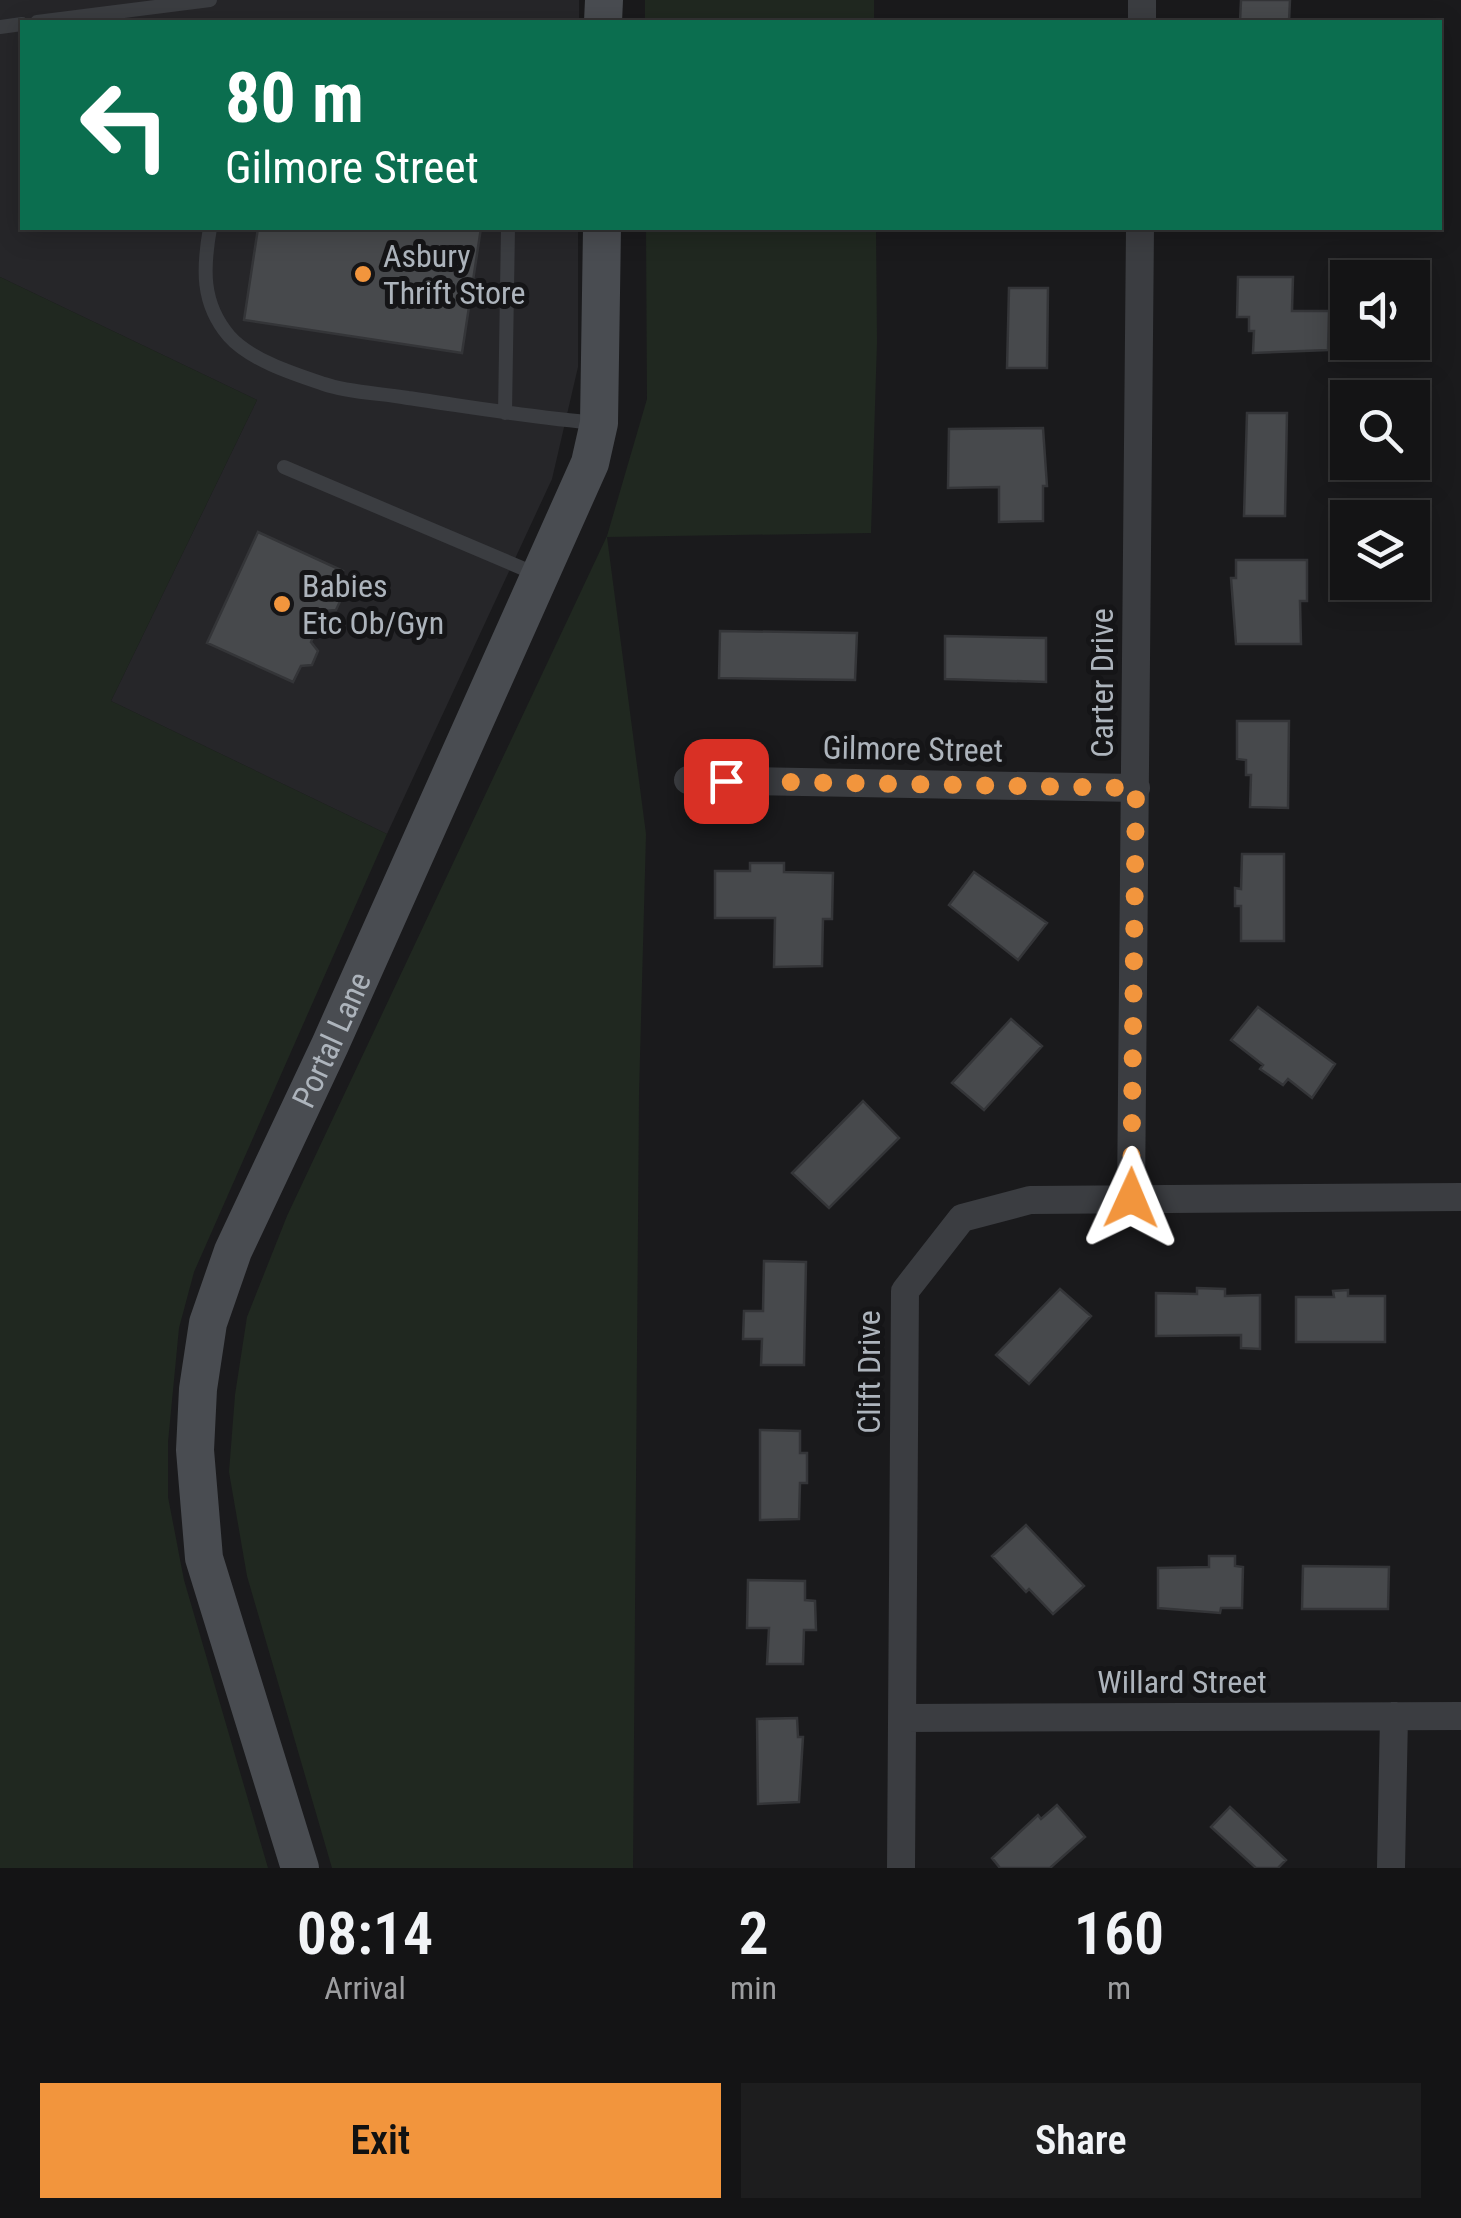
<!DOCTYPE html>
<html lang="en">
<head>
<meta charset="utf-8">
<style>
  body { margin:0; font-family:"Roboto Condensed",sans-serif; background:#1d1d1e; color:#f1f3f6; height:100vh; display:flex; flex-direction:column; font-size:38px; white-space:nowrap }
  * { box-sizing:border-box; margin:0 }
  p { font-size:32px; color:#9d9ea0 }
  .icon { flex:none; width:55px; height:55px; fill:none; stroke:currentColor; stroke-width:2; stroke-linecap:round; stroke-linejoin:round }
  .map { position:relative; height:1868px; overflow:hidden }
  .drawer { display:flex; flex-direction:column; background:#141415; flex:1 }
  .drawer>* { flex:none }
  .banner { position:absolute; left:20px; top:20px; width:1422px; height:210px; border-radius:0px; box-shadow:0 5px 25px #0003,0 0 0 2px #333334; background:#0b6e4f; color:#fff; overflow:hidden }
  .buttons { position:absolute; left:1330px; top:260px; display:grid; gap:20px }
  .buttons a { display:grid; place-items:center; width:100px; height:100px; border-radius:0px; background:#141415; box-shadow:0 5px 25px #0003,0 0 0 2px #333334; font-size:50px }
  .pin { position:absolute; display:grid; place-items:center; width:85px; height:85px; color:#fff; margin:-42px; border-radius:20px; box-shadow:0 5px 15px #0006 }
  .me { position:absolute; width:110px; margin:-55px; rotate:1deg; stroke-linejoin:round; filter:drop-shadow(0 0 8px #0008) }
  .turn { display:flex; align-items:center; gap:35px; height:210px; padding:0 40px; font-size:45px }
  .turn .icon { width:130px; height:130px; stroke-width:2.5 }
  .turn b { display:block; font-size:70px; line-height:85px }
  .eta { display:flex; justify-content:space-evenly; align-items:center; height:170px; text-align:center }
  .eta b { font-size:60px; font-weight:600; line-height:70px }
  .primary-button { display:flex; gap:20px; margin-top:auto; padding:20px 40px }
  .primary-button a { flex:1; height:115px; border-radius:0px; background:#f2953d; color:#111; font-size:40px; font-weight:600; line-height:115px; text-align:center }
  .primary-button a+a { background:#1d1d1e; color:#f1f3f6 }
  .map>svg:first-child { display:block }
  .built { fill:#262629 }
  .green { fill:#202820 }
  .building { fill:#47494c; stroke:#343538; stroke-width:2.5 }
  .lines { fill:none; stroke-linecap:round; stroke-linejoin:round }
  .lane { stroke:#3b3d41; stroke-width:14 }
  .street { stroke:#3b3d41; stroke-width:28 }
  .secondary { stroke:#494c51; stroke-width:38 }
  .route { stroke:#f2953d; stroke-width:18; stroke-dasharray:0 32.4 }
  .poi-dot { fill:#f2953d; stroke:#151517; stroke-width:4 }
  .labels { text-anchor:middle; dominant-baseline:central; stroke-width:10; stroke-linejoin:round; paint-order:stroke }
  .poi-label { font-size:32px; fill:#adb4bc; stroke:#151517; text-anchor:start }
  .street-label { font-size:32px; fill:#adb4bc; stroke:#151517 }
</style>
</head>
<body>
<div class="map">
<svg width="1461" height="1868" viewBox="0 0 1461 1868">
  <rect width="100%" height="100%" fill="#1a1a1c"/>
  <path class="built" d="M0,0H579V22H22V228H578V367L552,479L387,834L111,701L257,400L0,277Z"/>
  <path class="green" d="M645,0H874V22H645Z
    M646,228H876L877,342L871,533L607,537L646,834L639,1094L633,1868H332L247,1576L229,1472L235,1395L247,1317L287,1216L607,536L647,399Z
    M0,277L257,400L111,701L387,834L194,1272L179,1328L168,1442V1497L184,1580L268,1868H0Z"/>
  <path class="building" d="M1241,0H1290L1289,22H1240Z
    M258,228H481L462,353L244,320Z
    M1238,277H1293L1292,311H1329L1328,350L1253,353L1254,331H1249V317H1237Z
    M1009,288H1048L1047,368H1007Z
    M1247,413H1287L1285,516H1244Z
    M1043,428L1047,486H1043V521L999,522V487L948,488L949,429Z
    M258,532L343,571L336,588L342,597L336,610L325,611L311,642L318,651L312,665L301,666L293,682L207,643Z
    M1236,560H1307V601H1300L1301,644H1236L1231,578H1236Z
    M720,631L857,633L855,680L719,678Z
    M945,636L1046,638V682L945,679Z
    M1237,721H1289L1288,808L1250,807L1251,775H1246V760L1237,759Z
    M1242,854H1284V941H1241V906H1235V888L1241,889Z
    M750,863H784V872L833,873L832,919H823L822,966L774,967L775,918H715V871H750Z
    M974,872L1047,923L1018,960L949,905Z
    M1258,1007L1335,1064L1312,1098L1288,1079L1283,1085L1260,1069L1263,1065L1231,1040Z
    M1011,1019L1042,1046L984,1110L952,1083Z
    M863,1101L899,1138L829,1208L792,1173Z
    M764,1261L806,1262L804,1365H761L762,1339H743L744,1311H763Z
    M1197,1288L1225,1289V1296L1260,1295V1349L1241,1348V1335L1156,1336V1293L1197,1294Z
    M1060,1289L1091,1316L1029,1384L996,1355Z
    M1348,1290V1296H1385V1342H1296V1297H1334L1333,1291Z
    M760,1430L800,1431V1453H807V1483H800L799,1519L760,1520Z
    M1026,1525L1084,1586L1053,1614L1029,1589L1026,1592L992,1556Z
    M1209,1556H1235V1566L1243,1567L1242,1608H1221L1220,1613L1158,1608V1568L1209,1567Z
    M1303,1566L1389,1567L1388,1609H1302Z
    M748,1580L805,1581V1600L815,1601L816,1630H804L803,1664H767L769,1628H747Z
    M797,1718L798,1737H803L799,1802L758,1804L757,1719Z
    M1057,1805L1085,1837L1050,1868H1000L992,1858L1038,1815L1041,1819Z
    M1230,1807L1286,1860L1278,1868H1256L1211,1827Z"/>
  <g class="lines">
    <path class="lane" d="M37,22L210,0
      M0,27L22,24
      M210,228C203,268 201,303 229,336C250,360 294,374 324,384C350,393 381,393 408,398C471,407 534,418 598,423
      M505,413L508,228
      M284,467L536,574"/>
    <path class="street" d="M1142,22V0
      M688,780L1136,788
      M1131,1198L1140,228
      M903,1718L1461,1716
      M901,1868L905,1291L962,1218L1030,1200L1461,1197
      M1391,1868L1394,1716"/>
    <g class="secondary">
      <path d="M603,22L604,0"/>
      <path id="s1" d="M300,1868L204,1558L195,1450L198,1389L208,1323L233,1251L330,1045L590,463L599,423L602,228"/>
    </g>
  </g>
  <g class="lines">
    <path class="route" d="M726,781L1136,788L1131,1198"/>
  </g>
  <g class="poi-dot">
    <circle cx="363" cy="274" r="10"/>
    <circle cx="282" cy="604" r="10"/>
  </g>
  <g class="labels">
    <g class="poi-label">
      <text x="383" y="256">Asbury<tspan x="383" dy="37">Thrift Store</tspan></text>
      <text x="302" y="586">Babies<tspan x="302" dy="37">Etc Ob/Gyn</tspan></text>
    </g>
    <g class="street-label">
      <text transform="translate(1102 683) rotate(-90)">Carter Drive</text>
      <text transform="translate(913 749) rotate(1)">Gilmore Street</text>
      <text stroke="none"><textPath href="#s1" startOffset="870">Portal Lane</textPath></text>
      <text transform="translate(869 1372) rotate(-90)">Clift Drive</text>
      <text x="1182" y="1682">Willard Street</text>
    </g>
  </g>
</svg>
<div class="buttons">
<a><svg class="icon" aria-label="sound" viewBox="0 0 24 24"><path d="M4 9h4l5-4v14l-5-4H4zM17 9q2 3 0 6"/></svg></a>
<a><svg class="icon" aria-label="search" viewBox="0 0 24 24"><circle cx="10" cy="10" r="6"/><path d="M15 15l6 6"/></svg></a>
<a><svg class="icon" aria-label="layers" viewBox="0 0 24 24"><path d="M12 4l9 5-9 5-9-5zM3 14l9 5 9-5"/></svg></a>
</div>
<div class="pin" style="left:726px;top:781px;background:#d93025"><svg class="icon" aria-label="arrive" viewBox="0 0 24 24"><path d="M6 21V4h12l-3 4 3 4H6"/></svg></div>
<svg class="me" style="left:1131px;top:1198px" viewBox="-20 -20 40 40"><path d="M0-17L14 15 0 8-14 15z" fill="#f2953d" stroke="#fff" stroke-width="4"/></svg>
<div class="banner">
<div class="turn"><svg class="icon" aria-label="left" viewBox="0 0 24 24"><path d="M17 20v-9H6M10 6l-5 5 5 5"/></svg><div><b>80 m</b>Gilmore Street</div></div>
</div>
</div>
<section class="drawer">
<div class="eta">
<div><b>08:14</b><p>Arrival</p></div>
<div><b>2</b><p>min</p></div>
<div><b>160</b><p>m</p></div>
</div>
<div class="primary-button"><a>Exit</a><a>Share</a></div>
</section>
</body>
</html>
